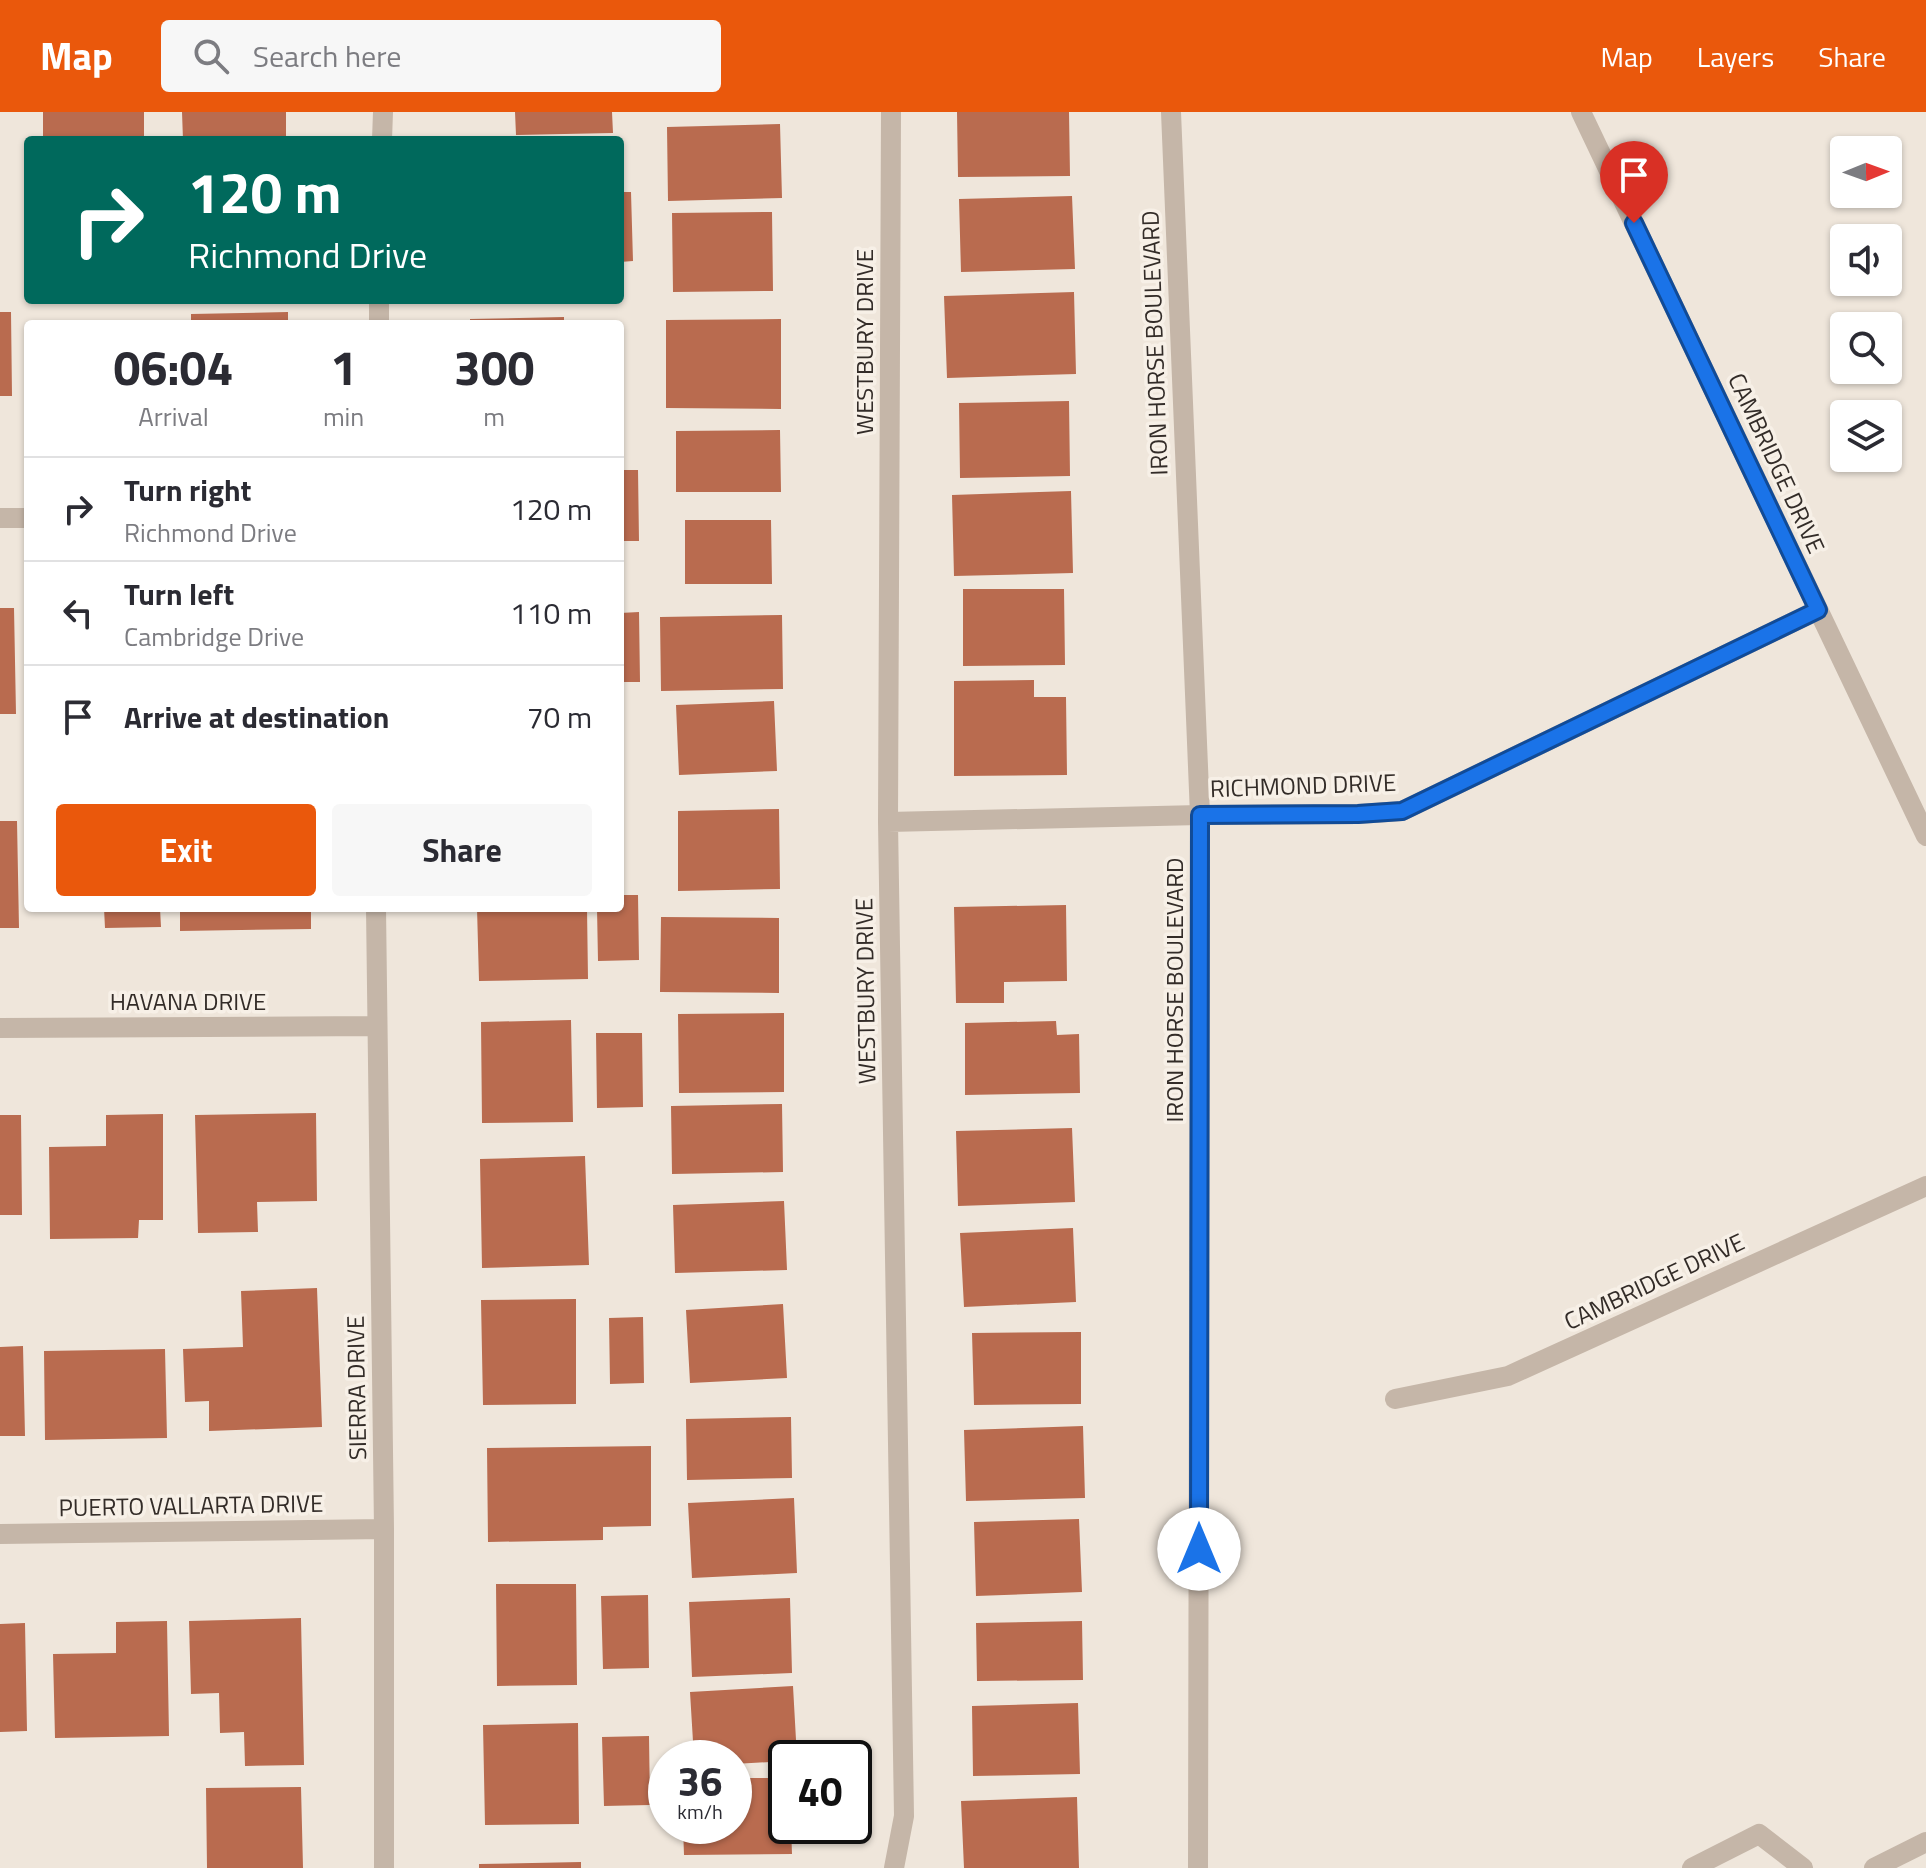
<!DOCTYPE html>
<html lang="en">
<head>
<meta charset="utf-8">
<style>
  body { margin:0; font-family:"Titillium Web",sans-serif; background:#f7f7f7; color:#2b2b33; height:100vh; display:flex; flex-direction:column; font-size:30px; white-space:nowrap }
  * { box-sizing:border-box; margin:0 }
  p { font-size:26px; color:#7c7c81 }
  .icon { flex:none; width:44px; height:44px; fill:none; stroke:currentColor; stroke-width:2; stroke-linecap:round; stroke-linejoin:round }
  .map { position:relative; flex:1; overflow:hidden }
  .sheet { position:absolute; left:24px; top:208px; width:600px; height:592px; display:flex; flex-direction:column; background:#fff; border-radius:8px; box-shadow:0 2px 6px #0004 }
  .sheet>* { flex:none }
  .top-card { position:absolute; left:24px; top:24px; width:600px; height:168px; border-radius:8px; box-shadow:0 2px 6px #0004; background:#00695c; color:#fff; overflow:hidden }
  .needle { width:52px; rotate:89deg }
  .buttons { position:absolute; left:1830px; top:24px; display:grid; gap:16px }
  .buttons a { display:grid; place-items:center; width:72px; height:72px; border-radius:8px; background:#fff; box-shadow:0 2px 6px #0004; font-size:40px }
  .speed { position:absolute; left:648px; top:1628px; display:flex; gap:16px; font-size:40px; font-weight:700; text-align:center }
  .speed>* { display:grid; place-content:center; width:104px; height:104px; border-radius:50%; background:#fff; box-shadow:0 2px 6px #0004; line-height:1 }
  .speed small { font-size:20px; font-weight:400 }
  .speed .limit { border:4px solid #111; border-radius:12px; background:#fff; color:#111 }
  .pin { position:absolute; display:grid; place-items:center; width:68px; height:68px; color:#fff; margin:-82px -34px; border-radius:50% 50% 50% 0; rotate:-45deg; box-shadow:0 0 8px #0007 }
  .pin .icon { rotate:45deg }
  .me { position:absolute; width:88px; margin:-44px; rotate:0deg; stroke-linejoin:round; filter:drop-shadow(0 0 6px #0008) }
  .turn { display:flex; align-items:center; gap:28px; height:168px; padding:0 32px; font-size:36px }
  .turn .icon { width:104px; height:104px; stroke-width:2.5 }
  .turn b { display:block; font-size:56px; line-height:68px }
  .eta { display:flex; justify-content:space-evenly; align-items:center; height:136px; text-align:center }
  .eta b { font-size:48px; font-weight:700; line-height:56px }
  .primary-button { display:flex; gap:16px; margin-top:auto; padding:16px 32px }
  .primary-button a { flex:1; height:92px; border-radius:8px; background:#ea580c; color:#fff; font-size:32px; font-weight:700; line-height:92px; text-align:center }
  .primary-button a+a { background:#f7f7f7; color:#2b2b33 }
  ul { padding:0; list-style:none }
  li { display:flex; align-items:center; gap:24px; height:104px; padding:0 32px; border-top:2px solid #e1e1e2 }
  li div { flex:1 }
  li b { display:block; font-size:30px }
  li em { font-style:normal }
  header { display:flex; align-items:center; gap:48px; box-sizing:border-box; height:112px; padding:0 40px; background:#ea580c; color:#fff }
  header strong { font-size:38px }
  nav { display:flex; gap:44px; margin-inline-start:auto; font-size:28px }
  .search { width:560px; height:72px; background:#f7f7f7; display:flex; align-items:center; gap:20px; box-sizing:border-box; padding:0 28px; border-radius:8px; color:#7c7c81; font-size:30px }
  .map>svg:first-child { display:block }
  .building { fill:#b96b4f }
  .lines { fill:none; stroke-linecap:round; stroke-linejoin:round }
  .minor { stroke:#c5b6a8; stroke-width:20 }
  .route-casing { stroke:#114b97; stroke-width:20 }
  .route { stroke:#1a73e8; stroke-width:14 }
  .labels { text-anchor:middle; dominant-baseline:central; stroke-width:7; stroke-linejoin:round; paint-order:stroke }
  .street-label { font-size:24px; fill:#332c28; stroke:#f7f0e7 }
</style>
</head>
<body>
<header>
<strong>Map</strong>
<div class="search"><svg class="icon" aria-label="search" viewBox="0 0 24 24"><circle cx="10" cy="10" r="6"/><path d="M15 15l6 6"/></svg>Search here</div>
<nav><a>Map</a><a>Layers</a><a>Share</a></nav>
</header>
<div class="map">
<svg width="1926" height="1756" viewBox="0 0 1926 1756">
  <rect width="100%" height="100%" fill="#efe6db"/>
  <path class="building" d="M43,0H144V28H43Z
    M182,0H286V28H183Z
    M515,0H612L613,21L516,23Z
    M957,0H1069L1070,64L958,65Z
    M780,12L782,86L668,89L667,15Z
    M620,80H631L633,149L620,150Z
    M1072,84L1075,157L961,160L959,87Z
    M772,100L773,179L673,180L672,101Z
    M1074,180L1076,262L947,266L944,184Z
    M0,200H11L12,284H0Z
    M288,200V212H191V202Z
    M564,205V212H470V207Z
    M781,207V297L666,296V208Z
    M1069,289L1070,364L960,366L959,291Z
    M780,318L781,380H676V319Z
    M620,358H638L639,429H620Z
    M1071,379L1073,461L954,464L952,383Z
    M685,408H771L772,472H685Z
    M963,477H1064L1065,553L963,554Z
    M0,496H14L16,602H0Z
    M639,500L640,570H620V501Z
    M782,503L783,577L661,579L660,505Z
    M1034,568V585H1066L1067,663L954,664V569Z
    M774,589L777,659L679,663L676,593Z
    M779,697L780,777L678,779V699Z
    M0,709H17L19,816H0Z
    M620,783H638L639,848L598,849L597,796H620Z
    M1066,793L1067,869L1004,870V891H956L954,795Z
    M104,796H160L161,815L105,816Z
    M180,796H311V817L180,819Z
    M477,796H587L588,867L479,869Z
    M661,805L779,806V881L660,880Z
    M784,901V980L679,981L678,902Z
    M571,908L573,1010L482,1011L481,910Z
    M1056,909L1057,923L1079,922L1080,981L965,983V911Z
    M596,921H642L643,995L597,996Z
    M782,992L783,1060L672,1062L671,994Z
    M316,1001L317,1089L257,1090L258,1120L198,1121L195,1003Z
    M163,1002V1108H139L138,1126L50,1127L49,1035L106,1034V1003Z
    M0,1003H21L22,1103H0Z
    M1072,1016L1075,1090L958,1094L956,1019Z
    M585,1044L589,1153L482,1156L480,1047Z
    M784,1089L787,1158L675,1161L673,1093Z
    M1073,1116L1076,1190L964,1195L960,1121Z
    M317,1176L322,1315L209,1319V1289L185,1290L183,1237L243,1235L241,1179Z
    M576,1187V1292L483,1293L481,1188Z
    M783,1192L787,1266L690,1271L686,1198Z
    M643,1205L644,1271L610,1272L609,1206Z
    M1081,1220V1292L974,1293L972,1221Z
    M23,1234L25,1324H0V1235Z
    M165,1237L167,1326L45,1328L44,1239Z
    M791,1305L792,1366L687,1368L686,1307Z
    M1083,1314L1085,1386L966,1389L964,1318Z
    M651,1334V1414L603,1415V1428L488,1430L487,1336Z
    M794,1386L797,1461L692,1466L688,1391Z
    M1079,1407L1082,1480L976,1484L974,1410Z
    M496,1472H576L577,1573L497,1574Z
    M648,1483L649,1556L603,1557L601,1484Z
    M790,1486L792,1561L692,1565L689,1490Z
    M301,1506L304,1653L245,1654L244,1620L220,1621L219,1581L191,1582L189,1509Z
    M167,1509L169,1624L55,1626L53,1542L116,1541V1510Z
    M1082,1509L1083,1568L977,1569L976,1511Z
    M25,1511L27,1619L0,1620V1512Z
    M793,1574L797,1646H786V1649L734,1652V1646H694L690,1580Z
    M1078,1591L1080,1662L973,1664L972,1594Z
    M578,1611L579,1712L485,1713L483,1613Z
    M649,1624L650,1693L604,1694L602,1625Z
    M734,1666H786V1714H791L792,1742L684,1743L683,1714H734Z
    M301,1675L303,1756H207L206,1676Z
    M1077,1685L1079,1756H964L961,1689Z
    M581,1750V1756H479V1752Z"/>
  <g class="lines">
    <path class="minor" d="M891,0L888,710L904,1704L894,1756
      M1171,0L1200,703L1198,1756
      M1581,0L1926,724
      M382,28L383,0
      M379,212V188
      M0,406H28
      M888,710L1200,703L1358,702L1402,699L1818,498
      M376,796L384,1417V1756
      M0,916L376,914
      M1395,1287L1508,1264L1926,1074
      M0,1422L384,1417
      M1692,1756L1759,1722L1803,1756
      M1874,1756L1926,1730"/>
  </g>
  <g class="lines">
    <defs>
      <path id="route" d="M1199,1437L1200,703L1358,702L1402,699L1818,498L1634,111"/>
    </defs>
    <use href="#route" class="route-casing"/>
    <use href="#route" class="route"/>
  </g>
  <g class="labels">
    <g class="street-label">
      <text transform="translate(864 230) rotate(-90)">WESTBURY DRIVE</text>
      <text transform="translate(1154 231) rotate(-92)">IRON HORSE BOULEVARD</text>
      <text transform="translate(1777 351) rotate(65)">CAMBRIDGE DRIVE</text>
      <text transform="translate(1303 673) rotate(-2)">RICHMOND DRIVE</text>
      <text transform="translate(1174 878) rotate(-90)">IRON HORSE BOULEVARD</text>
      <text transform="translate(865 879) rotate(-91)">WESTBURY DRIVE</text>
      <text x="188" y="889">HAVANA DRIVE</text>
      <text transform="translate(1654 1169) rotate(-25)">CAMBRIDGE DRIVE</text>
      <text transform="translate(356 1276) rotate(-91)">SIERRA DRIVE</text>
      <text transform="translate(191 1393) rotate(-1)">PUERTO VALLARTA DRIVE</text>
    </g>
  </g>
</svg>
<div class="buttons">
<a><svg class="needle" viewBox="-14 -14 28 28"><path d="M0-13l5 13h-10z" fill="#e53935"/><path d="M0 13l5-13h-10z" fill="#7c7c81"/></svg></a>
<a><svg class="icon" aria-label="sound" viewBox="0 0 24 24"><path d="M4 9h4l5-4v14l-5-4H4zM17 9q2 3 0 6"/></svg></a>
<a><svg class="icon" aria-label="search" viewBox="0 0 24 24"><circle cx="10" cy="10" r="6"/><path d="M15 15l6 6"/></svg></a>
<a><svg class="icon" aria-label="layers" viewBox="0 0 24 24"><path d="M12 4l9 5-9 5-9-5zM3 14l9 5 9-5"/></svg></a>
</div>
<div class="speed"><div>36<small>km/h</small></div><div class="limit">40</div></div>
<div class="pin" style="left:1634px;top:111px;background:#d93025"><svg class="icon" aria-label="arrive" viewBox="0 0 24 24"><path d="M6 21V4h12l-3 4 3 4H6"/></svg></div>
<svg class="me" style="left:1199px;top:1437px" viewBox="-20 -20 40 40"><circle r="19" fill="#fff"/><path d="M0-13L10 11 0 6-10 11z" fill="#1a73e8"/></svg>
<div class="top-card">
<div class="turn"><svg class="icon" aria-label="right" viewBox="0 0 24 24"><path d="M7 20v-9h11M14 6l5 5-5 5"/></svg><div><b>120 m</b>Richmond Drive</div></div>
</div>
<section class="sheet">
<div class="eta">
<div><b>06:04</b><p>Arrival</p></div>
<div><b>1</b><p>min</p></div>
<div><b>300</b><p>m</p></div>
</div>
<ul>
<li><svg class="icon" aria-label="right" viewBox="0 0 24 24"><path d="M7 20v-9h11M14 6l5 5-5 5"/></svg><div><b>Turn right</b><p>Richmond Drive</p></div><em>120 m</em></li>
<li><svg class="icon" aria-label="left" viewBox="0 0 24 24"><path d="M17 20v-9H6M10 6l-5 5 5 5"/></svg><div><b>Turn left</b><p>Cambridge Drive</p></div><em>110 m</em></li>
<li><svg class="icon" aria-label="arrive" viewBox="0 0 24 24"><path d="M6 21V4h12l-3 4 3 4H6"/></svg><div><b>Arrive at destination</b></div><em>70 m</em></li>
</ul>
<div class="primary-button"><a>Exit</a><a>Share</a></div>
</section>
</div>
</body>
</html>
